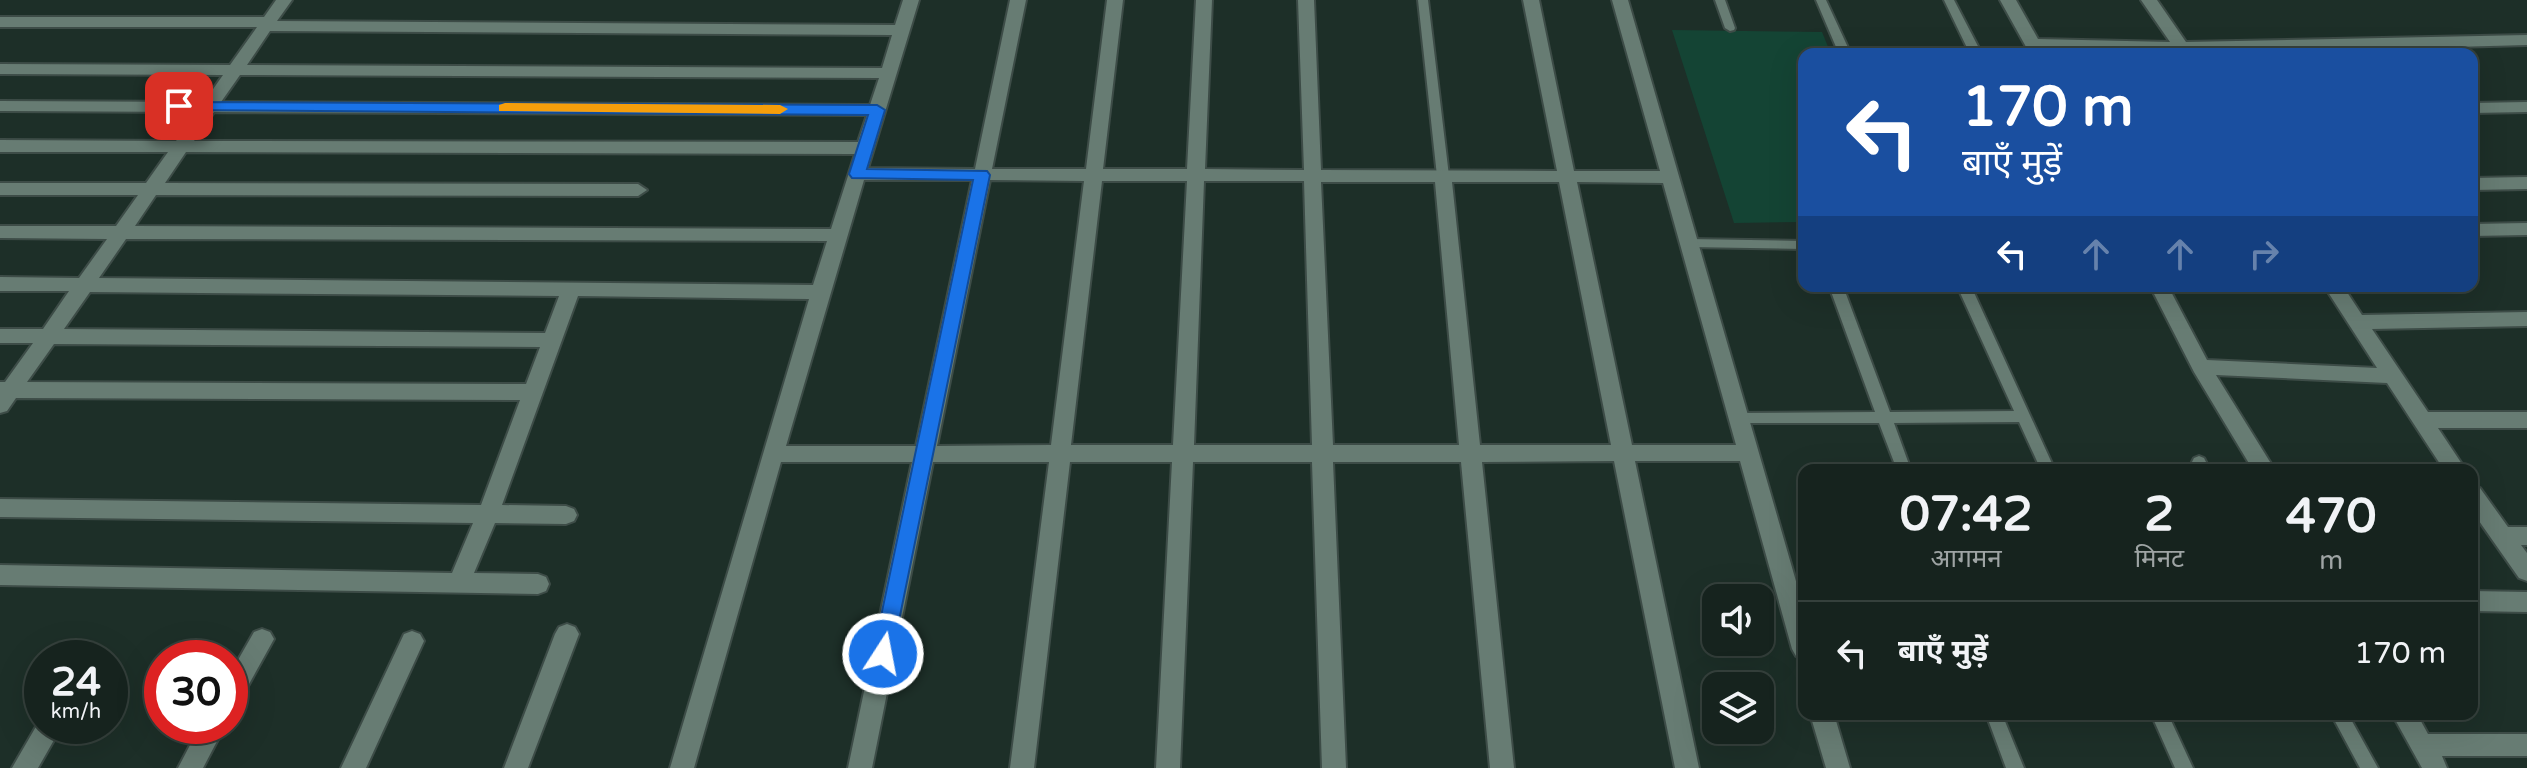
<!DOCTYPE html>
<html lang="hi">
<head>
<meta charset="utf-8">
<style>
  body { margin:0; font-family:"Varela Round","Noto Sans Devanagari",sans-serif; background:#232f2b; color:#f1f3f6; height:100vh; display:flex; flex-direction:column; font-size:30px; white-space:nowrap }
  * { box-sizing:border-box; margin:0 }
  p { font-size:26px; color:#9ea4a4 }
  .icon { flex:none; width:44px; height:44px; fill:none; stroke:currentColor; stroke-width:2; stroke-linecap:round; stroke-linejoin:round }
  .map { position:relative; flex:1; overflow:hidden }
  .sheet { position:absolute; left:1798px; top:464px; width:680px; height:256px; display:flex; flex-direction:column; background:#16231e; border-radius:16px; box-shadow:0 8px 32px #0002,0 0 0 2px #35403c }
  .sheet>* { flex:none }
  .banner { position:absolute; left:1798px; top:48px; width:680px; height:244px; border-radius:16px; box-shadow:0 8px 32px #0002,0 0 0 2px #35403c; background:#1a4fa0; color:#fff; overflow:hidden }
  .controls { position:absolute; left:1702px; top:584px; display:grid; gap:16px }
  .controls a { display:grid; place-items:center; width:72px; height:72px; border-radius:16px; background:#16231e; box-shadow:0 8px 32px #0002,0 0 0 2px #35403c; font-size:40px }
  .speed { position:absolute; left:24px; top:640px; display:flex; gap:16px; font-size:40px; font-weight:700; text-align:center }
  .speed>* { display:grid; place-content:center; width:104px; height:104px; border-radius:50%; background:#16231e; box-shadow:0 8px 32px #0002,0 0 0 2px #35403c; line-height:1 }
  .speed small { font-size:20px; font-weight:400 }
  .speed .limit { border:12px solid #d22; background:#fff; color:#111 }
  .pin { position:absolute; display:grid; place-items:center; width:68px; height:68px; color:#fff; margin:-34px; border-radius:16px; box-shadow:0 4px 12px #0006 }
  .me { position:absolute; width:88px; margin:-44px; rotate:11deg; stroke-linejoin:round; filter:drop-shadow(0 0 6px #0008) }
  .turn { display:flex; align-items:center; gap:28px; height:168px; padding:0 32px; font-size:36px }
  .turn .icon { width:104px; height:104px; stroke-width:2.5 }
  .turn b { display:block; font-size:56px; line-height:68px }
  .lanes { display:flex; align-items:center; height:76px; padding:0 32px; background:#0003; justify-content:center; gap:40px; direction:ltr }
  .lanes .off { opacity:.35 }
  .eta { display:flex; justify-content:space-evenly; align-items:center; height:136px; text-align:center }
  .eta b { font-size:48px; font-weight:700; line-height:56px }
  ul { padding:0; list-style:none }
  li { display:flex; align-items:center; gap:24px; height:104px; padding:0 32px; border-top:2px solid #35403c }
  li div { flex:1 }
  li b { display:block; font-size:30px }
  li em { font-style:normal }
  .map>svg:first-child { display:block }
  .green { fill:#144434 }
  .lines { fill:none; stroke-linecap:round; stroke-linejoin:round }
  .service-casing { stroke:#3d4c47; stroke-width:4 }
  .minor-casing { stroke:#3d4c47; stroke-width:4 }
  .service { fill:#677c73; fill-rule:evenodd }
  .minor { fill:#677c73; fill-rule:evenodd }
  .route { fill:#1a73e8; stroke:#114b97; stroke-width:2 }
  .slow { fill:#f59e0b }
</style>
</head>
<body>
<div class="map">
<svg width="2527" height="768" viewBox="0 0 2527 768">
  <rect width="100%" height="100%" fill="#1d2f28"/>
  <path class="green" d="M1672,30L1822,32L1831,54H1804V222L1734,223Z"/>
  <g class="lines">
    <defs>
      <path id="service" d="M1418,0H1428L1449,176L1443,180L1437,176Z
        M1715,0H1725L1735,28L1734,30L1730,31L1725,28Z
        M1816,0H1826L1851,54H1839Z
        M1944,0H1954L1982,54H1970Z
        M1689,239L1804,241V249L1689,247L1683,243Z
        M1829,286H1843L1890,412L2014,411L1957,286H1971L2055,470H2041L2019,422L1894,423L1911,470H1897L1879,423H1733L1731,419L1733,415L1738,413L1875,412Z
        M2199,456L2204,458L2210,470H2196L2192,462L2194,458Z
        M1986,714H2002L2024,768H2006Z
        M2151,714H2168L2193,768H2175Z
        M2331,714H2348L2378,768H2360Z"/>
      <path id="minor" d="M276,0H292L277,21L895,25L903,0H919L868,168L975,169L1010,0H1026L992,169H1086L1107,0H1123L1103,169H1187L1196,0H1212L1205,169L1304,170L1298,0H1314L1321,170L1557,171L1523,0H1539L1574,171H1660L1612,0H1628L1804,609V659L1796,656L1792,649L1740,461H1635L1699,768H1675L1614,461L1482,462L1514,768H1490L1461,462H1333L1346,768H1322L1312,462H1193L1180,768H1156L1172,462H1070L1034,768H1010L1049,462H933L872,768H848L912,462H781L694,768H670L809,299L578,296L502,505L566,506L574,509L577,515L574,521L566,524L495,523L474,573L538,574L546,577L549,584L546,591L538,594L0,585V565L452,573L473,523L0,517V499L481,505L520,400L16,398L7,411L0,413V382H5L33,343H0V329H43L69,291H0V277L79,278L107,239L0,238V226H116L138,195H0V183H146L168,152H0V140L176,141L197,112L0,111V101L204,102L223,75L0,74V64L230,65L257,27H0V17H264ZM270,31L892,35L882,68L247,65ZM240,75L879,78L870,105L221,102ZM214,112L867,115L858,142L194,141ZM186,152L855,154L831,229L135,226L156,195L638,196L647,190L638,184L165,183ZM864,180H972L916,446H786ZM990,180L1084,181L1051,445L937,446ZM1102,181H1187L1173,445H1071ZM1204,181H1304L1312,445H1194ZM1321,182H1435L1459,445H1333ZM1452,182H1559L1611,445H1480ZM1577,182L1663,183L1736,445H1632ZM126,239L827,241L813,285L99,278ZM90,292L559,296L545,333L64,329ZM54,344L540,347L526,384L27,382Z
        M2000,0H2016L2038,39L2170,42L2141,0H2157L2186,42L2527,35V45L2192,54L2043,49L2046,54H2030Z
        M2527,102V112L2472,113V103Z
        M2527,177V189L2472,190V178Z
        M2527,223V235L2472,236V224Z
        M2150,286H2168L2207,360L2377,368L2324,286H2343L2362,315L2527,312V326L2372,329L2428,412H2527V428H2438L2466,470H2444L2387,383L2216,375L2275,470H2253L2194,372Z
        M2472,485L2480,488L2508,527H2527V545H2521L2527,553V581L2519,578L2472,511Z
        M2472,591L2527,592V612L2472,611Z
        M567,624L575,627L579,634L528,768H504L555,634L559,627Z
        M262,629L270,632L274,639L238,704L230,707V674L254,632Z
        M412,631L420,634L424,641L366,768H341L404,634Z
        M1810,714H1834L1850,768H1826Z
        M2392,714H2417L2428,734H2527V756H2442L2447,768H2422Z
        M41,718L42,726H62L38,768H12Z
        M200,726H225L203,768H178Z"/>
    </defs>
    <use href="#service" class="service-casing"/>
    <use href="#minor" class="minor-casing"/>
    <use href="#service" class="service"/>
    <use href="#minor" class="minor"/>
  </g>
  <path class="route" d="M179,102L877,105L885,110L867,169L987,171L990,175L891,660H876L873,654L973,180L852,178L849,174L868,115L173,110L171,106Z"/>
  <path class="slow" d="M505,103L780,105L788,109L780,114L499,111V105Z"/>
</svg>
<div class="controls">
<a><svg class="icon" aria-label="sound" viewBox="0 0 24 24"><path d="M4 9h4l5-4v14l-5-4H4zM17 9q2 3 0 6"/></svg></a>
<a><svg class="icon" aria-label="layers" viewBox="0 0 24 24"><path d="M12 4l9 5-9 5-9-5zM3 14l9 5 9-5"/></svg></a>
</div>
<div class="speed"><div>24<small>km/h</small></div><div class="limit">30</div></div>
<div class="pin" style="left:179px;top:106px;background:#d93025"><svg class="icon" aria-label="arrive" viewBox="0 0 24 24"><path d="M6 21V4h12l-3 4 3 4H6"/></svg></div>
<svg class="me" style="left:883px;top:654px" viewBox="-20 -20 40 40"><circle r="17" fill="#1a73e8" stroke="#fff" stroke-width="3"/><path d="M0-11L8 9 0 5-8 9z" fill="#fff"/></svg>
<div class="banner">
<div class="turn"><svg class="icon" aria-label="left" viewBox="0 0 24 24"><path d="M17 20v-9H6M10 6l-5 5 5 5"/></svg><div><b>170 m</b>बाएँ मुड़ें</div></div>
<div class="lanes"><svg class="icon" aria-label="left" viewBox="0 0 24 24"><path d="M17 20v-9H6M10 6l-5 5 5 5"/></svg><svg class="icon off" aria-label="ahead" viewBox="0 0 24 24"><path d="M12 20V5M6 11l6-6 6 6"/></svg><svg class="icon off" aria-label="ahead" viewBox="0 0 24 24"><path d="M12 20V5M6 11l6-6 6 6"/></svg><svg class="icon off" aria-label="right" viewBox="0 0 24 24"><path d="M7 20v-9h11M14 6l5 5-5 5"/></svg></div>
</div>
<section class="sheet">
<div class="eta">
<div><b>07:42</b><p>आगमन</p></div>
<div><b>2</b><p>मिनट</p></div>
<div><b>470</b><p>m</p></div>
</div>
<ul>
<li><svg class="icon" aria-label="left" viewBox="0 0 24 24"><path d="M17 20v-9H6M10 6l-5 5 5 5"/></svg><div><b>बाएँ मुड़ें</b></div><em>170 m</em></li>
</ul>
</section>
</div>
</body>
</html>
